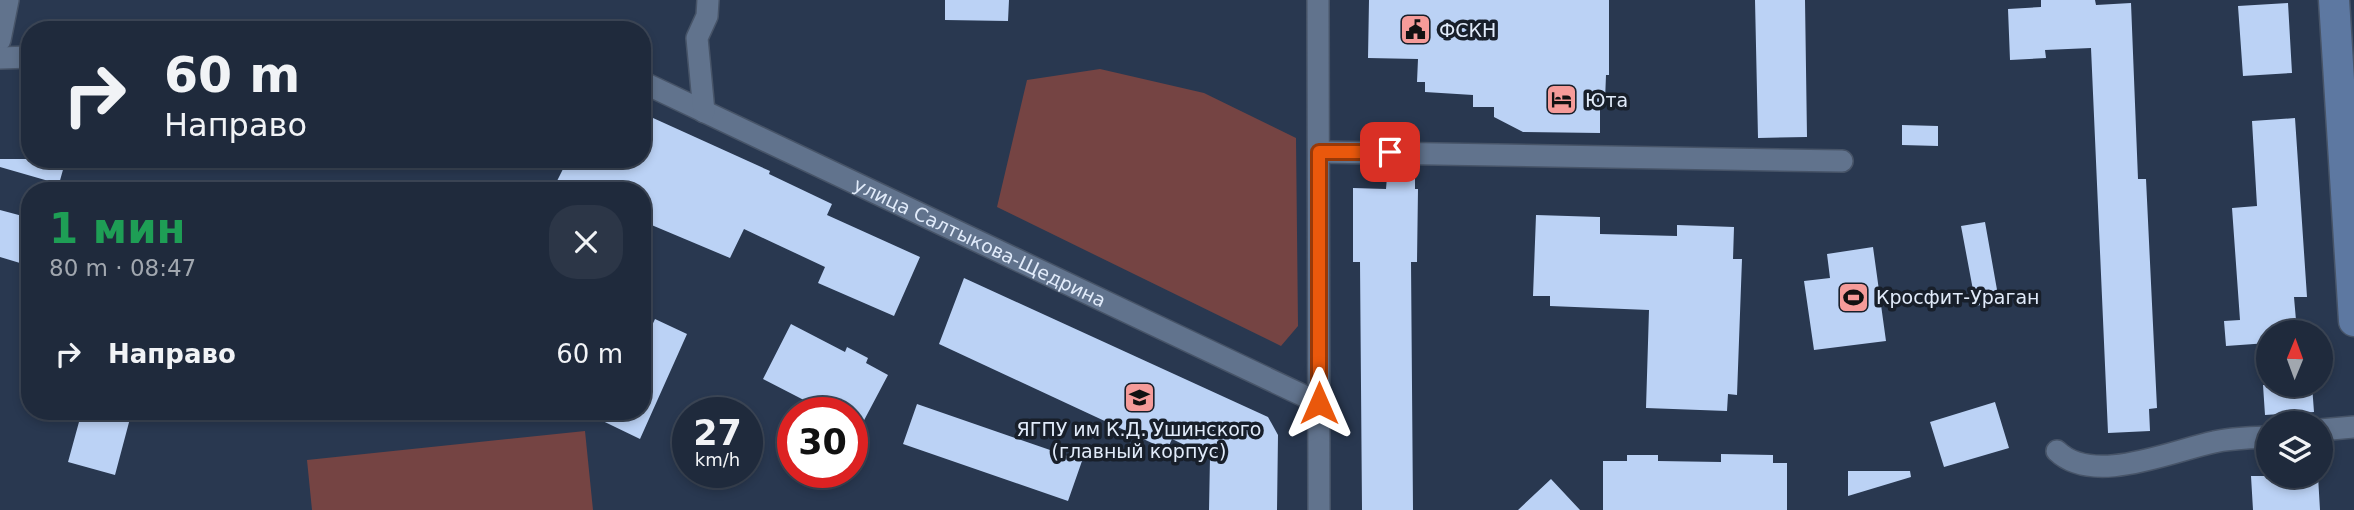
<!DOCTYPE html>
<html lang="ru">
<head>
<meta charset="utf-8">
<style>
  body { margin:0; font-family:"DejaVu Sans",sans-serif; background:#2c3647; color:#f1f3f6; height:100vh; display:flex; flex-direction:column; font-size:26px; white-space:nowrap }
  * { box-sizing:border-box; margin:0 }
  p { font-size:23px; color:#a1a7af }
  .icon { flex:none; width:38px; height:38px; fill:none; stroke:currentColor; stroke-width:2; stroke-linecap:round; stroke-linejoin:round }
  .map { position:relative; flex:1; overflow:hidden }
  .panel { position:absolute; left:21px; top:182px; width:630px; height:238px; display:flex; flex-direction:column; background:#1f2a3c; border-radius:28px; box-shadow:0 4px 10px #0003,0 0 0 2px #3c4656 }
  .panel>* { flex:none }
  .banner { position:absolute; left:21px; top:21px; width:630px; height:147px; border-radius:28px; box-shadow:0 4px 10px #0003,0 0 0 2px #3c4656; background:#1f2a3c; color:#f1f3f6; overflow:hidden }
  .needle { width:46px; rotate:1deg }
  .fabs { position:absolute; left:2256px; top:320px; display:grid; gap:14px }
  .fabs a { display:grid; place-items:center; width:77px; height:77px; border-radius:50%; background:#1f2a3c; box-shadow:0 4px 10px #0003,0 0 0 2px #3c4656; font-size:35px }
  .speed { position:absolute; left:672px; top:397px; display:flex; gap:14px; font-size:35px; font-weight:700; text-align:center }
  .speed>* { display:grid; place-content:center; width:91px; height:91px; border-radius:50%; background:#1f2a3c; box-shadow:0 4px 10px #0003,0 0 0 2px #3c4656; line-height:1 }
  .speed small { font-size:18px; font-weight:400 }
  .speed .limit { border:10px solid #d22; background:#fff; color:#111 }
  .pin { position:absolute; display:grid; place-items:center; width:60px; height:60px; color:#fff; margin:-30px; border-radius:14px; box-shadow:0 4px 10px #0006 }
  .me { position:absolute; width:77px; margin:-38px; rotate:0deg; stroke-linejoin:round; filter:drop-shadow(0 0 5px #0008) }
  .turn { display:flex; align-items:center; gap:24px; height:147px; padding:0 28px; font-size:32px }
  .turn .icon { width:91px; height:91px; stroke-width:2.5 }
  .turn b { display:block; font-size:49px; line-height:60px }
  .round { display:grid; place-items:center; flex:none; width:74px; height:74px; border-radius:28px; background:#2c3647 }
  .overview { display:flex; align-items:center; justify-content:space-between; height:119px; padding:0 28px }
  h1 { font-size:42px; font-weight:700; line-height:52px; color:#1e9e55 }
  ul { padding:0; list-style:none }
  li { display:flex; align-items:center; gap:21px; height:105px; padding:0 28px }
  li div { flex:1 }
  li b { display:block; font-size:26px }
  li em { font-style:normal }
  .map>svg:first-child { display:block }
  .green { fill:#754443 }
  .building { fill:#bbd2f5 }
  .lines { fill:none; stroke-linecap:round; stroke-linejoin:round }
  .minor-casing { stroke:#475468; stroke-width:24 }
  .secondary-casing { stroke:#475468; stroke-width:33 }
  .minor { stroke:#61738d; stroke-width:21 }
  .secondary { stroke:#5d78a1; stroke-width:30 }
  .route-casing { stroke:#983908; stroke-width:18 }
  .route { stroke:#ea580c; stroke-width:12 }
  .labels { text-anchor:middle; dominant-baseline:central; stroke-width:7; stroke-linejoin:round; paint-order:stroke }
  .poi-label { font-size:19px; fill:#e1ebfa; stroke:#181f2a; text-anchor:start }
  .street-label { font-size:19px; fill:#e1ebfa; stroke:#181f2a }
</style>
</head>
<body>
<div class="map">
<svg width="2354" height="510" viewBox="0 0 2354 510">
  <rect width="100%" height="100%" fill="#293850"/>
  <path class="green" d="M1100,69L1204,93L1296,138L1298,326L1281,346L997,207L1027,80Z
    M585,431L593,510H312L307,460Z"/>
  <path class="building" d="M945,0H1009L1008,21L945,20Z
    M1369,0H1609V75H1606L1605,101H1600V133L1523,132L1494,117V107H1473V95L1425,92V82H1417L1418,59L1368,58Z
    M1755,0H1805L1807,137L1758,138Z
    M2041,0H2095L2096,5L2131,3L2138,179H2146L2157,408L2149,409L2150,431L2108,433L2091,48L2045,50L2046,58L2010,60L2008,9L2041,7Z
    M2288,3L2292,73L2243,76L2238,6Z
    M642,113L770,171L769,174L832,204L827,215L920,257L894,316L818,283L825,267L744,229L730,258L642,221V191H552L568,159H642Z
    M2295,118L2307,297H2294L2297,332H2268V343L2226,346L2224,321L2240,320L2232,208L2257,206L2252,121Z
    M1902,125L1938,126V146L1902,145Z
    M0,159H66L59,184L0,167Z
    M1387,177H1415V189H1418L1417,262H1411L1413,510H1362L1360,262H1353V188L1386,189Z
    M0,210L30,218V266L0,257Z
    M1536,215L1600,217V234L1677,236V225L1734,227L1733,259H1742L1737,395L1728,394L1727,411L1646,408L1649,310L1550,306V296H1533Z
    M1985,222L1999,301L1976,306L1961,226Z
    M1873,247L1886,341L1814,350L1804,281L1830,278L1827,254Z
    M964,278L1268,417L1278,435L1277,510H1209L1210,457L1172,439L1167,450L939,344Z
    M655,319L687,334L640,439L582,411H642V347Z
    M791,324L845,352L847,347L868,358L866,363L888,375L852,443V413H829L763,379Z
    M2263,385H2312L2314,412L2265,415Z
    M1995,402L2009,448L1944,467L1930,422Z
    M917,404L1082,461L1068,501L903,444Z
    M82,411H132L115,475L68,462Z
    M1721,454L1773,455V463H1787V510H1603V461H1627V455H1658V461L1721,462Z
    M1848,471H1910L1911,477L1848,496Z
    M2251,476H2318L2320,510H2253Z
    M1551,479L1580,510H1518Z"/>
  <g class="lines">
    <defs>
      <g id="minor">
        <path d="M1318,0L1319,510"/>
        <path d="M0,40L8,0"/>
        <path d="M0,58L30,57"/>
        <path id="s1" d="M642,82L1319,403"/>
        <path d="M704,112L697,38L707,16L708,0"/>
        <path d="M1319,152L1842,161"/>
        <path d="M2320,430L2354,427"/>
        <path d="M2057,451C2093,486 2171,451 2214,442C2231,438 2250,438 2268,437"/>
      </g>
      <path id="secondary" d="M2334,0L2354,321"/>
    </defs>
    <use href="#minor" class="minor-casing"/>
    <use href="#secondary" class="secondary-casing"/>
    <use href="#minor" class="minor"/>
    <use href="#secondary" class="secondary"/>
  </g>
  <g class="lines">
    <defs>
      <path id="route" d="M1319,403V152H1390"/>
    </defs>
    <use href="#route" class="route-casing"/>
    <use href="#route" class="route"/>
  </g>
  <defs>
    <symbol id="civic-square" viewBox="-11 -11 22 22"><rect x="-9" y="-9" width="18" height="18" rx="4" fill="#f59b99" stroke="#181f2a"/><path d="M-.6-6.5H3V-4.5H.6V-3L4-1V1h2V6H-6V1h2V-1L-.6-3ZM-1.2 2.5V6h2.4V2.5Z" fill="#111"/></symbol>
    <symbol id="hotel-square" viewBox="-11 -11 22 22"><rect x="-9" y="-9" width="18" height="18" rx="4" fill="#f59b99" stroke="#181f2a"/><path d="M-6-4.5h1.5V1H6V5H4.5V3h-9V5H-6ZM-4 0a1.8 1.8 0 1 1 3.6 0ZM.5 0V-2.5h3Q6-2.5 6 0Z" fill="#111"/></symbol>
    <symbol id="stadium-square" viewBox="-11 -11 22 22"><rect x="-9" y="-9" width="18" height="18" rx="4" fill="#f59b99" stroke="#181f2a"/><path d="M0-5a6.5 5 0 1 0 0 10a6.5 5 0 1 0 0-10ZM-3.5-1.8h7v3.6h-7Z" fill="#111"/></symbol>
    <symbol id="university-square" viewBox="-11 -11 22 22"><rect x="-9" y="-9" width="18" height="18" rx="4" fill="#f59b99" stroke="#181f2a"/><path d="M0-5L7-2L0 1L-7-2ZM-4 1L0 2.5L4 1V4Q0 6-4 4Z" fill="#111"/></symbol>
  </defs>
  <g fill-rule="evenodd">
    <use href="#civic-square" x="1398" y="12" width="35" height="35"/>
    <use href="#hotel-square" x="1544" y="82" width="35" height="35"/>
    <use href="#stadium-square" x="1836" y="280" width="35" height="35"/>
    <use href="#university-square" x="1122" y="380" width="35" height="35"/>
  </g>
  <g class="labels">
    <g class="poi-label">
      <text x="1439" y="30">ФСКН</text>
      <text x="1585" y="100">Юта</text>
      <text x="1876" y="297">Кросфит-Ураган</text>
      <text x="1139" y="429" text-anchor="middle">ЯГПУ им К.Д. Ушинского<tspan x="1139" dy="22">(главный корпус)</tspan></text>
    </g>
    <g class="street-label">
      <text stroke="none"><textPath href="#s1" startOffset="374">улица Салтыкова-Щедрина</textPath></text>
    </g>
  </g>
</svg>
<div class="fabs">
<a><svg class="needle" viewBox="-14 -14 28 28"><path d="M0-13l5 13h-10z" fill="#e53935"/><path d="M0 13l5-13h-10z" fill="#a1a7af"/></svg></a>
<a><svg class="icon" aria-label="layers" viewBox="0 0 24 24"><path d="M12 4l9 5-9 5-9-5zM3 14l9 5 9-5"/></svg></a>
</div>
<div class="speed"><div>27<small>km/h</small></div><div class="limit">30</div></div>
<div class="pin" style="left:1390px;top:152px;background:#d93025"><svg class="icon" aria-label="arrive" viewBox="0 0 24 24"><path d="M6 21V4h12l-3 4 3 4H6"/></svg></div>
<svg class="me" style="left:1319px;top:403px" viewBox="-20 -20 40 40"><path d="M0-17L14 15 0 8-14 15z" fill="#ea580c" stroke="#fff" stroke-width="4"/></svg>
<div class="banner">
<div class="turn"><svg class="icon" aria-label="right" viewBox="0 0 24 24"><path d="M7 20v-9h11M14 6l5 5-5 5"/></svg><div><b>60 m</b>Направо</div></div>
</div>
<section class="panel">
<div class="overview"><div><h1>1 мин</h1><p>80 m · 08:47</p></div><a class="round"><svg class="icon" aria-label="close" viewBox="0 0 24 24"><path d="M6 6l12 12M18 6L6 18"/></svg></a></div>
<ul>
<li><svg class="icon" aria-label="right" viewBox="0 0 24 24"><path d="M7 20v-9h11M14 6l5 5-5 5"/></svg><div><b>Направо</b></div><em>60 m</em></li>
</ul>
</section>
</div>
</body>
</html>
